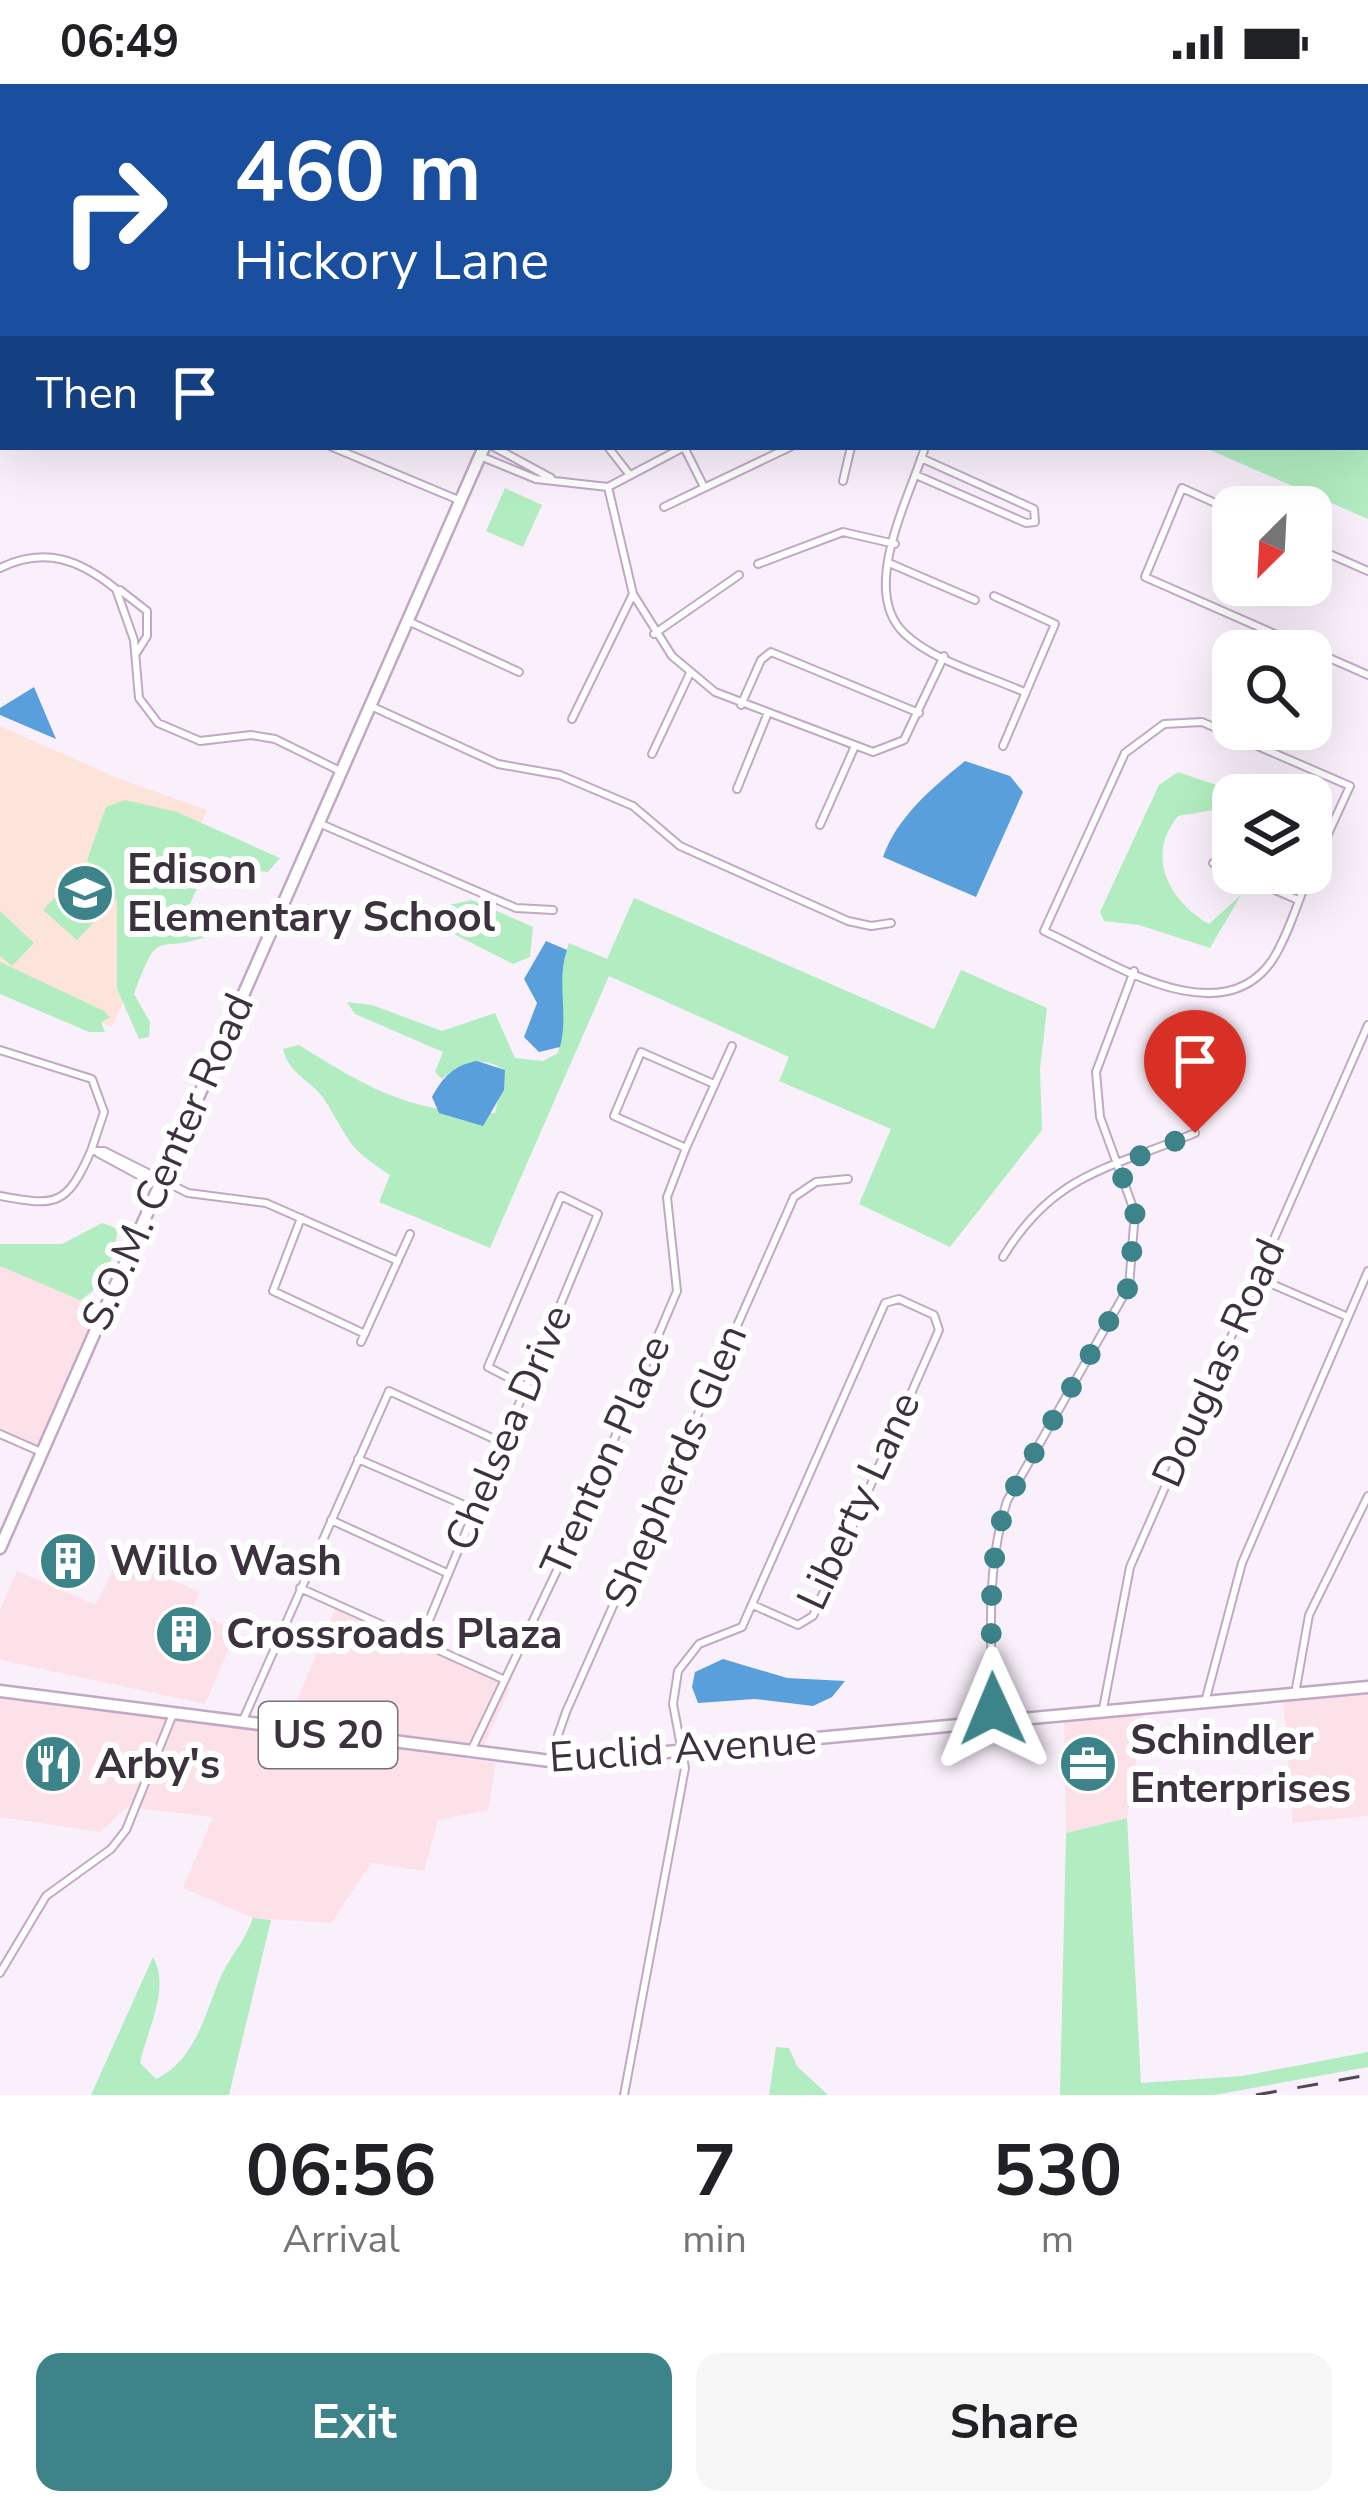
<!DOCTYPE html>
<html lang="en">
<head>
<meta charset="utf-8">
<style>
  body { margin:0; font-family:"Nunito Sans",sans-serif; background:#f6f6f6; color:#202124; height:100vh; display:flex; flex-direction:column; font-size:45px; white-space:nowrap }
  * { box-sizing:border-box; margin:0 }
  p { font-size:39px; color:#757577 }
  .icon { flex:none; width:66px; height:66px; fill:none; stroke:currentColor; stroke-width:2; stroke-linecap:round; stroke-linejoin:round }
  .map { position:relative; height:2011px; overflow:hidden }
  .details { display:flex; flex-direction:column; background:#fff; flex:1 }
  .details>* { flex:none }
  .guide { position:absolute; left:0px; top:0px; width:1368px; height:366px; box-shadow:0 12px 48px #0002; background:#1a4fa0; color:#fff; overflow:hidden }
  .needle { width:78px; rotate:204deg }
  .buttons { position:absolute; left:1212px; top:402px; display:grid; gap:24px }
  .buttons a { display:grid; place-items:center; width:120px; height:120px; border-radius:24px; background:#fff; box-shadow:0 12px 48px #0002; font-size:60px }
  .pin { position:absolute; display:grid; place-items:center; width:102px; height:102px; color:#fff; margin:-123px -51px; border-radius:50% 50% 50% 0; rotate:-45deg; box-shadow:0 0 12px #0007 }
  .pin .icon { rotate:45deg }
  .me { position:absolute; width:132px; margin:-66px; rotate:359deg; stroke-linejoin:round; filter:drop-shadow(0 0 9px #0008) }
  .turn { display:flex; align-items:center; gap:42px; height:252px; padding:0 36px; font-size:54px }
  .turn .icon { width:156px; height:156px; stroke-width:2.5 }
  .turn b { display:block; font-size:84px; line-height:102px }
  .then { display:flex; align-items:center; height:114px; padding:0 36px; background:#0003; gap:24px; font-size:45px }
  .eta { display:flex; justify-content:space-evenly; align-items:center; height:204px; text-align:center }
  .eta b { font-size:72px; font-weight:700; line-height:84px }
  .primary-button { display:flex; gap:24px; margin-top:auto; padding:24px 36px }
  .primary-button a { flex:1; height:138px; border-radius:24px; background:#3c8489; color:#fff; font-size:48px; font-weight:700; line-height:138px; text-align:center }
  .primary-button a+a { background:#f6f6f6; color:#202124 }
  .status { display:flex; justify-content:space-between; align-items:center; height:84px; padding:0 60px; background:#fff; direction:ltr }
  .status svg { height:33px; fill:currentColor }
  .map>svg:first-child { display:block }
  .commercial { fill:#fce2e8 }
  .education { fill:#fce4da }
  .green { fill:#b2edc1 }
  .water { fill:#589fdc }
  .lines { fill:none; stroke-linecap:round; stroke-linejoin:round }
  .minor-casing { stroke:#c1a9c6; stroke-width:10 }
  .primary-casing { stroke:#c1a9c6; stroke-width:15 }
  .minor { stroke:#fff; stroke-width:6 }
  .primary { stroke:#fff; stroke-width:10 }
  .rail { stroke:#514753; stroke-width:3; stroke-dasharray:21 21; stroke-linecap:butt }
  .route { stroke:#3c8489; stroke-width:21; stroke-dasharray:0 37.8 }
  .labels { text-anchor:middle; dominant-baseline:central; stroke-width:12; stroke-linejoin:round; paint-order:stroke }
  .shield { fill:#fff; stroke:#767078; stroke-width:3 }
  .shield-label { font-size:39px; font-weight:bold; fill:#3c323e }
  .poi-label { font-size:42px; font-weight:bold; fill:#3c323e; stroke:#fff; text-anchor:start }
  .street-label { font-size:42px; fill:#3c323e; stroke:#fff }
</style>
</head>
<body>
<div class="status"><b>06:49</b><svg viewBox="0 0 49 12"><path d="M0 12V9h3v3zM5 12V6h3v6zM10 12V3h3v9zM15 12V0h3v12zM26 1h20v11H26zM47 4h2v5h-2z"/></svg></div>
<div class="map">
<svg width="1368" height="2011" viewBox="0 0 1368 2011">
  <rect width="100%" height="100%" fill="#faf0fc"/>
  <path class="commercial" d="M0,1178L100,1221L39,1364L0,1346Z
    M119,1473L200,1508L193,1525L236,1548L205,1620L0,1576V1526L17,1487L96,1521Z
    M335,1525L510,1604L481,1668L287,1641Z
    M1368,1606V1732L1293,1739L1283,1614Z
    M0,1609L496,1679L488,1726L438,1736L424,1787L371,1779L331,1839L253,1834L183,1804L213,1733L127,1723L100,1748L0,1733Z
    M1144,1628L1127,1734L1066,1749L1064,1638Z"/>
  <path class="education" d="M0,642L115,693L207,726L112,943L0,893Z"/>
  <path class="green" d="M1351,0H1368V435L1203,363H1365V3Z
    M505,404L542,421L523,463L486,447Z
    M1178,688L1246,711H1233V732L1219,725L1178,732C1145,772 1169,817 1209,840L1241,811L1210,864L1139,841L1104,837L1100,828L1159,701Z
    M125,716L177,728L280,774L268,788C224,784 204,776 188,827L211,851C153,873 161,838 134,910L150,938L149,953L139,955L117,905V814L77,856L43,826L85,782L107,801L87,776L106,723Z
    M634,814L934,945L961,886L1047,924L1040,985L1042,1046L950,1163L859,1120L891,1045L779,997L789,973L609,892L490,1164L379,1118L390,1091C345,1061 352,1060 326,1018C313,996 290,993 283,965L299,961C370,1005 409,1029 495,1029L505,986C480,971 463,978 442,995L435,988L443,968L355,930L347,918L372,921L442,947L495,929L515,974L543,977L558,969C568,932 555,895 569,859L607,875Z
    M472,816L533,843L530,873L513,880L444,845V822Z
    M0,827L34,859L12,882L0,872Z
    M0,878L104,927L110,934L101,938L105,948H89L0,910Z
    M102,1139L118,1145C112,1176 109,1200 80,1216L0,1182V1160H62Z
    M1127,1734L1141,1999L1242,1992L1368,1968V1983L1214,2011H1060L1066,1749Z
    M253,1834L271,1836L229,2011H91L153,1873C171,1905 147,1945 140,1979L156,1995C196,1976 205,1929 221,1892C230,1873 245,1857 253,1834Z
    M776,1963L789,1964L797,1982L828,2011H769Z"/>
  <path class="water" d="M34,603L56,655L0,631V624Z
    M965,677L1010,692L1023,708L976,813L883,773C897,733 933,703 965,677Z
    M546,857L567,866C556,898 569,931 560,963L539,968L524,953L537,919L524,895Z
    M477,977L505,986L504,1006L483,1042L439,1029L432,1013C443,993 454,981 477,977Z
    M723,1575L787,1594L845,1597L832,1613L813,1622L755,1615L698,1619L692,1603L695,1588Z"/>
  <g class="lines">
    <defs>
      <path id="minor" d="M243,0L246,3
        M1186,3L1200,0
        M0,176L3,177
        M332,363L461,417
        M494,363L551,394
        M608,363L629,390
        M684,363L704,403
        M925,363C910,413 858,507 905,550C935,578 987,591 1024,608
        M480,372L536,395L608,403L684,363
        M916,391L1026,439L1035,438L1034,425L921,374
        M843,397L851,363
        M664,423L790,363
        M1233,427L1182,404L1145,493L1368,591
        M1311,462L1368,487
        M889,479L975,516
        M758,480L843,448L895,460
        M0,484C45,462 80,476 116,505L134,556L139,614L158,639L200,657L251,651L275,655L340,687
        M120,506L147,527V552L137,568
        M633,510L672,572L715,608L873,668L904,656L944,572
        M994,512L1055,540L1003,662
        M410,538L519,588
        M654,550L739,491
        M741,621L761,576L771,568L919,629
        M373,623L498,680L560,691L633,722L680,762L848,837L871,842L891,839
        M572,635L633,510L608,403
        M652,670L690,589
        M737,705L767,631
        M321,740L516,824L553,826
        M820,741L855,662
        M1213,779L1233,788
        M1236,789L1298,816
        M1310,789C1298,816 1289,850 1273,875C1221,954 1106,875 1044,847L1125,669L1164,640L1202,638L1350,702L1311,787
        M0,966L92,995L104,1028L91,1067
        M714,1000L641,968L614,1032L686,1064L732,962
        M98,1069L146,1095L152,1092
        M0,1112C57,1123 67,1121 91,1067H104L188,1109L266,1119L398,1177
        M301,1134L273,1207L365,1250
        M1003,1173C1054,1089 1109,1085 1195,1049
        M1258,1194L1348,1233
        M361,1258L410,1150
        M0,1350L41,1368
        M358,1375L476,1426
        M331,1436L447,1489
        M300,1504L505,1596
        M420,1558L598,1130L561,1112L488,1283L529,1304
        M1295,1610L1309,1531L1368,1412
        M1205,1618L1242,1479L1368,1187
        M1103,1625L1130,1483L1368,941
        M243,1636L389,1307L503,1359
        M993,1639C992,1564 984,1489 1007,1417L1129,1202L1135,1129L1100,1033L1096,988L1134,887
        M471,1667L570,1459L677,1207L667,1113L686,1064
        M558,1678L556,1657L566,1628L794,1113L816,1098L848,1095
        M0,1889L46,1812L111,1765L126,1746L173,1630
        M624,2011L685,1684L673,1620L678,1587L699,1560L742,1543L885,1219L899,1215L934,1231L939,1246L813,1532L798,1541L753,1521"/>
      <path id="primary" d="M642,3L643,0
        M0,1464L484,363
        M0,1607L558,1678L1368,1603"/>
    </defs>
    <use href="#minor" class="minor-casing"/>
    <use href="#primary" class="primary-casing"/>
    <use href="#minor" class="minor"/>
    <use href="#primary" class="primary"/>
    <path class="rail" d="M1256,2011L1368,1991"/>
  </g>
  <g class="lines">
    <path class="route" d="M993,1625C992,1554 985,1485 1007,1417L1129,1202L1135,1129L1118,1081L1195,1049"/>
  </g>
  <defs>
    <symbol id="school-disc" viewBox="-11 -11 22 22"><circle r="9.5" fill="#3c8489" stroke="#fff"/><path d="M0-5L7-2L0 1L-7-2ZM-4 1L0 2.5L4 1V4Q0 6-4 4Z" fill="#fff"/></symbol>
    <symbol id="building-disc" viewBox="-11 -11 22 22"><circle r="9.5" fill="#3c8489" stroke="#fff"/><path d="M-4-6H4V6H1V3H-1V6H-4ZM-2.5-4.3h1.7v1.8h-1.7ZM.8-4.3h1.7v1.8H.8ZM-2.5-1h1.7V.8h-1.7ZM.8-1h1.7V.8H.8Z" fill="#fff"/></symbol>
    <symbol id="restaurant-disc" viewBox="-11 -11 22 22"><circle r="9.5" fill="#3c8489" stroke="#fff"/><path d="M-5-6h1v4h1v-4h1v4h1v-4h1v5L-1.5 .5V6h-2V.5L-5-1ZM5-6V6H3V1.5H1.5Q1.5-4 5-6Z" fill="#fff"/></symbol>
    <symbol id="office-disc" viewBox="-11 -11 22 22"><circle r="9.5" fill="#3c8489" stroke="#fff"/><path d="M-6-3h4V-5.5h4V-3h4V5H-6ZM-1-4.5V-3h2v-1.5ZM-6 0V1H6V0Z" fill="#fff"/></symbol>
  </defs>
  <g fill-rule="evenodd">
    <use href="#school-disc" x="52" y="776" width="66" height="66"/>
    <use href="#building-disc" x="35" y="1444" width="66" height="66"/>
    <use href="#building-disc" x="151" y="1517" width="66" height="66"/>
    <use href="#restaurant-disc" x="20" y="1647" width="66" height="66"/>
    <use href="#office-disc" x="1055" y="1647" width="66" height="66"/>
  </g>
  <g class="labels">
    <rect class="shield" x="259" y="1618" width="138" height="66" rx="9"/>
    <g class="shield-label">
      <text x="328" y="1651">US 20</text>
    </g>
    <g class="poi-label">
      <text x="127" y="785">Edison<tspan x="127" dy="48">Elementary School</tspan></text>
      <text x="110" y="1477">Willo Wash</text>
      <text x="226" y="1550">Crossroads Plaza</text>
      <text x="1130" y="1656">Schindler<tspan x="1130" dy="48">Enterprises</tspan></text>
      <text x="95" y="1680">Arby's</text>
    </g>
    <g class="street-label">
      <text transform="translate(168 1078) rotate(-66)">S.O.M. Center Road</text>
      <text transform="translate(1219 1279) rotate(-66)">Douglas Road</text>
      <text transform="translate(509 1344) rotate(-67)">Chelsea Drive</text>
      <text transform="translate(606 1372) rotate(-66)">Trenton Place</text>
      <text transform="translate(676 1382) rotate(-67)">Shepherds Glen</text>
      <text transform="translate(859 1417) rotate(-65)">Liberty Lane</text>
      <text transform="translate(683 1665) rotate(-4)">Euclid Avenue</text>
    </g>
  </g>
</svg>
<div class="buttons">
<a><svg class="needle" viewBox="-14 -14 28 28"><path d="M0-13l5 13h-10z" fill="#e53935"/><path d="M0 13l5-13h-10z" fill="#757577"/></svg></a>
<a><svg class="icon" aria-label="search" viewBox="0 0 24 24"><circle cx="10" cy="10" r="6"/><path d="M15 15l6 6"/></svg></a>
<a><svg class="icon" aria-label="layers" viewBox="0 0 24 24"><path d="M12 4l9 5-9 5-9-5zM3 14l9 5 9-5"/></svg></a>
</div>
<div class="pin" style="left:1195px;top:1049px;background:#d93025"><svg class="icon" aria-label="arrive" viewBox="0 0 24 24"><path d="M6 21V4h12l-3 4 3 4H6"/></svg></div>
<svg class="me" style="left:993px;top:1625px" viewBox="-20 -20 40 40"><path d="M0-17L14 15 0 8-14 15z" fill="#3c8489" stroke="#fff" stroke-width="4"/></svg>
<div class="guide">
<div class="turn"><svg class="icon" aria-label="right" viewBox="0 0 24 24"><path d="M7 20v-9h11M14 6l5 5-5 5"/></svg><div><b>460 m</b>Hickory Lane</div></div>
<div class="then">Then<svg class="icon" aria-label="arrive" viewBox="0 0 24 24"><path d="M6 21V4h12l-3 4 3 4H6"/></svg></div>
</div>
</div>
<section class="details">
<div class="eta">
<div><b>06:56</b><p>Arrival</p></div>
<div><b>7</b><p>min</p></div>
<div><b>530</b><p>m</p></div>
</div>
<div class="primary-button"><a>Exit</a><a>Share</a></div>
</section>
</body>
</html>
